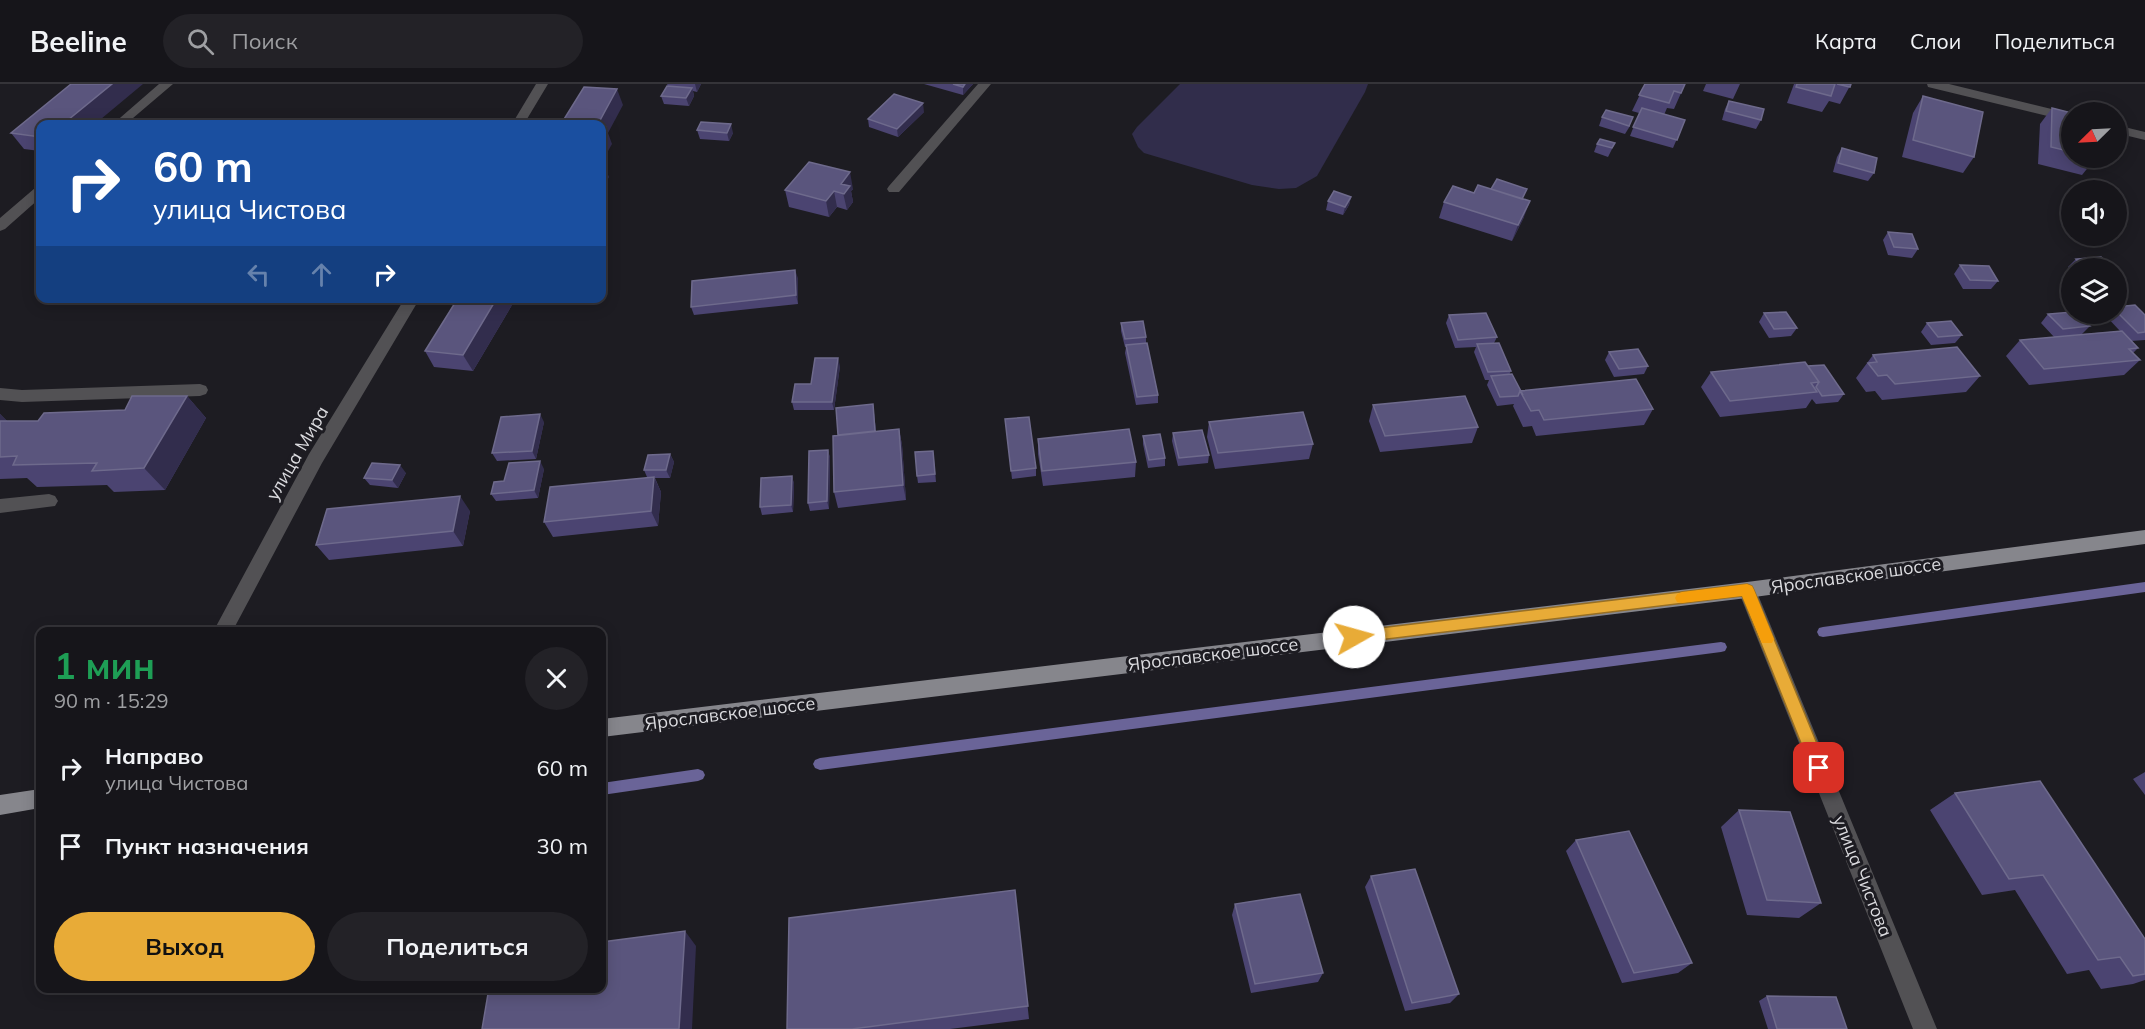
<!DOCTYPE html>
<html lang="ru">
<head>
<meta charset="utf-8">
<style>
  body { margin:0; font-family:Mulish,sans-serif; background:#232227; color:#f1f3f6; height:100vh; display:flex; flex-direction:column; font-size:22px; white-space:nowrap }
  * { box-sizing:border-box; margin:0 }
  p { font-size:20px; color:#9e9fa2 }
  .icon { flex:none; width:33px; height:33px; fill:none; stroke:currentColor; stroke-width:2; stroke-linecap:round; stroke-linejoin:round }
  .map { position:relative; flex:1; overflow:hidden }
  .sheet { position:absolute; left:36px; top:543px; width:570px; height:366px; display:flex; flex-direction:column; background:#16151a; border-radius:12px; box-shadow:0 3px 15px #0003,0 0 0 2px #353439 }
  .sheet>* { flex:none }
  .top-card { position:absolute; left:36px; top:36px; width:570px; height:183px; border-radius:12px; box-shadow:0 3px 15px #0003,0 0 0 2px #353439; background:#1a4fa0; color:#fff; overflow:hidden }
  .needle { width:39px; rotate:246deg }
  .fabs { position:absolute; left:2061px; top:18px; display:grid; gap:12px }
  .fabs a { display:grid; place-items:center; width:66px; height:66px; border-radius:50%; background:#16151a; box-shadow:0 3px 15px #0003,0 0 0 2px #353439; font-size:30px }
  .pin { position:absolute; display:grid; place-items:center; width:51px; height:51px; color:#fff; margin:-26px; border-radius:12px; box-shadow:0 3px 9px #0006 }
  .me { position:absolute; width:66px; margin:-33px; rotate:83deg; stroke-linejoin:round; filter:drop-shadow(0 0 4px #0008) }
  .turn { display:flex; align-items:center; gap:21px; height:126px; padding:0 18px; font-size:27px }
  .turn .icon { width:78px; height:78px; stroke-width:2.5 }
  .turn b { display:block; font-size:42px; line-height:51px }
  .lanes { display:flex; align-items:center; height:57px; padding:0 18px; background:#0003; justify-content:center; gap:30px; direction:ltr }
  .lanes .off { opacity:.35 }
  .round { display:grid; place-items:center; flex:none; width:63px; height:63px; border-radius:32px; background:#232227 }
  .summary { display:flex; align-items:center; justify-content:space-between; height:102px; padding:0 18px }
  h1 { font-size:36px; font-weight:700; line-height:45px; color:#1e9e55 }
  .button { display:flex; gap:12px; margin-top:auto; padding:12px 18px }
  .button a { flex:1; height:69px; border-radius:36px; background:#e8ab37; color:#111; font-size:24px; font-weight:700; line-height:69px; text-align:center }
  .button a+a { background:#232227; color:#f1f3f6 }
  ul { padding:0; list-style:none }
  li { display:flex; align-items:center; gap:18px; height:78px; padding:0 18px }
  li div { flex:1 }
  li b { display:block; font-size:22px }
  li em { font-style:normal }
  header { display:flex; align-items:center; gap:36px; box-sizing:border-box; height:84px; padding:0 30px; background:#16151a; border-bottom:2px solid #353439 }
  header strong { font-size:28px }
  nav { display:flex; gap:33px; margin-inline-start:auto; font-size:21px }
  .search { width:420px; height:54px; background:#232227; display:flex; align-items:center; gap:15px; box-sizing:border-box; padding:0 21px; border-radius:33px; color:#9e9fa2; font-size:22px }
  .map>svg:first-child { display:block }
  .green { fill:#312d4b }
  .lines { fill:none; stroke-linecap:round; stroke-linejoin:round }
  .stream { fill:#6a6498; fill-rule:evenodd }
  .minor { fill:#525154; fill-rule:evenodd }
  .major { fill:#86868c; fill-rule:evenodd }
  .wall { fill:#4b4471 }
  .shaded-wall { fill:#322d4d }
  .building { fill:#5a557d; stroke:#6e6a8c; stroke-width:1.5 }
  .route { fill:#e8ab37; stroke:#976f24; stroke-width:1.5 }
  .slow { fill:#f59e0b }
  .labels { text-anchor:middle; dominant-baseline:central; stroke-width:6; stroke-linejoin:round; paint-order:stroke }
  .street-label { font-size:18px; fill:#dbdbdf; stroke:#1d1c22 }
</style>
</head>
<body>
<header>
<strong>Beeline</strong>
<div class="search"><svg class="icon" aria-label="search" viewBox="0 0 24 24"><circle cx="10" cy="10" r="6"/><path d="M15 15l6 6"/></svg>Поиск</div>
<nav><a>Карта</a><a>Слои</a><a>Поделиться</a></nav>
</header>
<div class="map">
<svg width="2145" height="945" viewBox="0 0 2145 945">
  <rect width="100%" height="100%" fill="#1d1c22"/>
  <path class="green" d="M1180,0H1368L1365,8L1317,92L1296,104L1279,105L1252,101L1144,69L1138,63L1132,50L1137,43Z"/>
  <g class="lines">
    <path class="stream" d="M2145,498V508L1823,553L1819,552L1817,548L1819,544L1823,543Z
      M1721,558L1725,559L1727,563L1725,567L1721,568L820,686L815,684L813,680L815,676L820,674Z
      M698,685L703,687L705,691L703,695L698,697L602,711V699Z"/>
    <path class="minor" d="M159,0H173L126,40H113Z
      M536,0H548L524,40H512Z
      M978,0H991L899,108H889L887,105L889,102Z
      M1927,0H1949L2072,30V38L1928,3Z
      M2116,41L2145,48V56L2116,49Z
      M40,103V114L5,145L0,147V134L35,104Z
      M405,214H420L322,379L232,548H213L309,370Z
      M200,300L206,302L208,306L206,310L200,312L22,318L0,316V304L22,306Z
      M49,410L55,412L58,417L55,422L0,429V415Z
      M1747,498L1753,501L1756,506L1937,945H1913L1738,506L1741,501Z"/>
    <path class="major" d="M2145,446V460L1747,514L602,653V635L1747,498Z
      M40,705V724L0,731V711Z"/>
  </g>
  <path class="wall" d="M667,0H701L697,8L693,7L694,12L689,22L664,20L661,12L668,2Z
    M924,0H973L963,11Z
    M1645,0H1685L1674,25L1667,24L1664,31L1685,36L1673,64L1630,52L1639,29L1632,27Z
    M1706,0H1740L1733,15L1703,7Z
    M1794,0H1851L1840,20L1829,17L1822,28L1787,19Z
    M1923,12L1974,73L1963,89L1902,73L1913,29Z
    M1729,17L1761,36L1756,45L1722,36L1725,25Z
    M2052,24L2072,29V74H2099L2098,75H2095L2082,91L2038,80L2040,40Z
    M924,28L898,53L869,43L868,35Z
    M1602,33L1630,42L1625,50L1599,42Z
    M40,40V67L24,65L11,49Z
    M697,46L733,49L729,57L700,55Z
    M1615,59L1608,73L1594,68L1597,60Z
    M1842,64L1874,89L1868,97L1833,88L1837,73Z
    M853,105L851,107L853,118L847,126L837,123L829,133L789,123L785,106Z
    M1474,109L1523,115L1524,133L1512,157L1439,134L1444,118Z
    M1351,113L1349,121L1343,131L1326,126L1328,117Z
    M1888,148L1918,165L1912,174L1888,171L1883,156Z
    M2076,175L2112,184H2072V187L2068,183Z
    M1960,181L1998,197L1991,205H1963L1954,190Z
    M798,194V220L694,231L691,223Z
    M2124,197L2117,206L2116,198Z
    M512,221L473,287L434,283L425,267Z
    M2116,223L2145,231V256L2131,257L2138,264L2133,269L2140,276L2124,291L2029,301L2006,272L2020,256L2054,253L2041,239L2048,230L2090,242L2082,250L2120,247L2105,231L2107,230H2116Z
    M1764,229L1797,244L1791,252L1769,254L1759,238Z
    M1449,231L1497,253L1494,259L1511,287L1509,291L1520,307L1653,325L1644,341L1536,352L1532,342L1523,343L1513,322L1514,320L1497,322L1487,301L1489,296H1485L1474,268L1476,263L1455,264L1446,239Z
    M1121,239L1146,253V259L1158,311V319L1136,321L1125,269L1126,263H1125L1121,247Z
    M1927,239L1962,251L1955,259L1931,261L1921,248Z
    M1609,268L1648,282L1644,290L1614,293L1605,276Z
    M1873,271L1980,292L1966,308L1882,316L1875,307L1866,308L1856,294Z
    M840,282L834,326H794L792,318L811,300Z
    M1808,282L1844,310L1838,318L1816,320L1812,315L1806,324L1720,333L1701,303L1711,288Z
    M187,312L206,334L165,406L114,408L107,401L37,403L27,394L0,395V330L7,337H38L125,326Z
    M873,320L876,347L899,345L902,361L906,416L838,424L834,408L838,351Z
    M1373,321L1478,343L1472,359L1380,368L1369,337Z
    M1005,335L1036,384V392L1012,395Z
    M544,338L536,375L497,377L492,369Z
    M1209,338L1313,360L1309,375L1215,385L1207,353Z
    M1173,349L1209,371L1208,379L1178,382L1172,357Z
    M1143,352L1165,374V382L1148,384L1143,360Z
    M1038,355L1136,378L1135,393L1043,402L1038,370Z
    M828,366L830,374L829,425L810,427L808,419Z
    M670,370L674,378L670,394H655L661,408L658,442L553,453L544,438L647,393L644,386Z
    M934,375L936,398L918,399L917,392Z
    M544,385L538,414L496,417L491,410Z
    M406,389L398,404L370,401L364,394Z
    M792,392L794,400L793,428L762,431L760,423Z
    M470,427L463,462L329,476L316,461Z
    M2145,688V711L2133,695Z
    M1955,709L2145,855V896L2133,900L2101,905L2089,886L2067,890L2015,806L1982,811L1930,726Z
    M1739,726L1821,819L1799,834L1747,831L1721,743Z
    M1576,756L1692,879L1678,889L1622,899L1566,767Z
    M1371,792L1459,910L1450,919L1405,927L1365,803Z
    M1015,806L1029,935L950,945H787Z
    M1235,820L1323,889L1318,898L1251,909L1232,831Z
    M1767,912L1847,945H1768L1759,917Z"/>
  <path class="shaded-wall" d="M112,0H143L95,40H63Z
    M695,0H701L697,8Z
    M965,0H973L963,11V3Z
    M692,4L694,12L689,22L686,14Z
    M617,5L623,21L608,49L612,60L603,76L602,71V40H598Z
    M923,19L924,28L898,53L897,45Z
    M731,40L733,49L729,57L727,49Z
    M605,84L609,93L602,106V92Z
    M850,88L853,105L851,107L853,118L847,126L841,100Z
    M834,107L837,123L829,133L826,117Z
    M1351,113L1349,121L1343,131L1345,123Z
    M1530,117L1524,133L1512,157L1518,141Z
    M795,186L798,194V220L796,211Z
    M497,214H509L512,221L473,287L463,271Z
    M838,274L840,282L834,326L832,318Z
    M187,312L206,334L165,406L144,384Z
    M873,320L874,328L877,360L875,352Z
    M0,330L13,343L0,357Z
    M540,330L544,338L536,375L532,367Z
    M899,345L902,361L906,416L903,401Z
    M828,366L830,374L829,425L827,417Z
    M670,370L674,378L670,394L666,386Z
    M540,377L544,385L538,414L534,406Z
    M400,381L406,389L398,404L392,396Z
    M792,392L794,400L793,428L791,421Z
    M654,393L661,408L658,442L651,427Z
    M460,412L470,427L463,462L453,447Z
    M685,847L696,862L692,945H679Z"/>
  <path class="building" d="M71,0H112L63,40H40V53L11,49Z
    M953,0H965L963,3Z
    M1645,0H1685L1681,9L1674,7L1669,19L1639,11Z
    M1797,0H1835L1831,12L1796,3Z
    M1837,0H1851L1850,3Z
    M667,2L692,4L686,14L661,12Z
    M584,3L617,5L598,40H561Z
    M894,10L923,19L897,45L868,35Z
    M1923,12L1983,28L1974,73L1913,56Z
    M1729,17L1764,25L1761,36L1726,27Z
    M1642,24L1685,36L1677,56L1633,43Z
    M2052,24L2072,29V68L2051,63Z
    M1606,26L1633,33L1629,42L1602,33Z
    M701,38L731,40L727,49L697,46Z
    M602,43H606L602,51Z
    M1600,55L1615,59L1612,64L1597,60Z
    M1842,64L1877,74L1874,89L1838,79Z
    M809,78L850,88L841,100L850,102L844,110L834,107L826,117L785,106Z
    M602,84H605L602,92Z
    M1497,95L1527,105L1522,115L1491,105Z
    M1478,101L1530,117L1518,141L1444,118L1453,102L1474,109Z
    M1334,107L1351,113L1345,123L1328,117Z
    M1888,148L1912,150L1918,165L1894,163Z
    M2101,173L2112,184H2085L2076,175Z
    M1960,181L1989,182L1998,197L1970,196Z
    M795,186L796,211L691,223L692,197Z
    M2116,189L2124,197L2116,198Z
    M458,214H497L463,271L425,267Z
    M2135,221L2145,231V248L2138,249L2116,227V223Z
    M1786,228L1797,244L1774,245L1764,229Z
    M2072,228V230H2078L2090,242L2063,245L2048,230Z
    M1486,229L1497,253L1458,256L1449,231Z
    M1143,237L1146,253L1125,255L1121,239Z
    M1951,237L1962,251L1938,253L1927,239Z
    M2122,247L2138,264L2129,265L2140,276L2044,285L2020,256Z
    M1147,259L1158,311L1137,313L1126,261Z
    M1499,259L1511,287L1488,288L1477,260Z
    M1957,263L1980,292L1895,300L1887,291L1878,292L1868,279L1877,278L1873,271Z
    M1638,265L1648,282L1619,285L1609,268Z
    M815,274H838L832,318H792L795,300H811Z
    M1805,278L1819,298L1811,299L1817,308L1730,317L1711,288Z
    M1824,281L1844,310L1822,312L1816,303L1819,298L1808,282Z
    M1512,290L1523,311L1520,307L1518,312L1500,313L1491,292Z
    M1636,295L1653,325L1544,336L1539,326L1531,327L1520,307Z
    M132,312H187L144,384L92,387L97,379L13,381L17,372L0,373V337H38L44,329L125,326Z
    M1465,312L1478,343L1385,352L1373,321Z
    M873,320L875,347L838,351L836,324Z
    M1303,328L1313,360L1218,369L1209,338Z
    M540,330L532,367L492,369L501,333Z
    M1029,333L1036,384L1011,387L1005,335Z
    M899,345L903,401L834,408L833,352Z
    M1129,345L1136,378L1042,387L1038,355Z
    M1202,346L1209,371L1179,374L1173,349Z
    M1160,350L1165,374L1149,376L1143,352Z
    M828,366L827,417L808,419L809,367Z
    M933,367L935,390L917,392L915,368Z
    M670,370L666,386H644L648,371Z
    M540,377L534,406L491,410L494,398L504,397L509,379Z
    M372,379L400,381L392,396L364,394Z
    M792,392L791,421L760,423L761,394Z
    M654,393L651,427L544,438L550,403Z
    M460,412L453,447L316,461L327,425Z
    M2040,697L2145,855V890L2133,892L2120,873L2098,876L2043,791L2009,795L1955,709Z
    M1739,726L1790,728L1821,819L1767,816Z
    M1629,747L1692,879L1634,889L1576,756Z
    M1415,785L1459,910L1412,919L1371,792Z
    M1015,806L1028,922L852,945H787L789,834Z
    M1300,810L1323,889L1255,900L1235,820Z
    M685,847L679,945H482L489,904H602V858Z
    M1767,912L1836,913L1847,945H1777Z"/>
  <path class="route" d="M1747,500L1752,502L1754,506L1827,684L1824,689L1819,692L1813,689L1742,512L1354,559L1349,558L1346,553L1349,549L1354,547Z"/>
  <path class="slow" d="M1747,500L1752,502L1754,506L1774,555L1772,559H1762L1742,512L1682,519L1677,518L1675,514L1677,510L1682,508Z"/>
  <g class="labels">
    <g class="street-label">
      <text transform="translate(297 369) rotate(-60)">улица Мира</text>
      <text transform="translate(1856 491) rotate(-8)">Ярославское шоссе</text>
      <text transform="translate(1213 570) rotate(-7)">Ярославское шоссе</text>
      <text transform="translate(730 629) rotate(-7)">Ярославское шоссе</text>
      <text transform="translate(1863 792) rotate(68)">улица Чистова</text>
    </g>
  </g>
</svg>
<div class="fabs">
<a><svg class="needle" viewBox="-14 -14 28 28"><path d="M0-13l5 13h-10z" fill="#e53935"/><path d="M0 13l5-13h-10z" fill="#9e9fa2"/></svg></a>
<a><svg class="icon" aria-label="sound" viewBox="0 0 24 24"><path d="M4 9h4l5-4v14l-5-4H4zM17 9q2 3 0 6"/></svg></a>
<a><svg class="icon" aria-label="layers" viewBox="0 0 24 24"><path d="M12 4l9 5-9 5-9-5zM3 14l9 5 9-5"/></svg></a>
</div>
<div class="pin" style="left:1819px;top:684px;background:#d93025"><svg class="icon" aria-label="arrive" viewBox="0 0 24 24"><path d="M6 21V4h12l-3 4 3 4H6"/></svg></div>
<svg class="me" style="left:1354px;top:553px" viewBox="-20 -20 40 40"><circle r="19" fill="#fff"/><path d="M0-13L10 11 0 6-10 11z" fill="#e8ab37"/></svg>
<div class="top-card">
<div class="turn"><svg class="icon" aria-label="right" viewBox="0 0 24 24"><path d="M7 20v-9h11M14 6l5 5-5 5"/></svg><div><b>60 m</b>улица Чистова</div></div>
<div class="lanes"><svg class="icon off" aria-label="left" viewBox="0 0 24 24"><path d="M17 20v-9H6M10 6l-5 5 5 5"/></svg><svg class="icon off" aria-label="ahead" viewBox="0 0 24 24"><path d="M12 20V5M6 11l6-6 6 6"/></svg><svg class="icon" aria-label="right" viewBox="0 0 24 24"><path d="M7 20v-9h11M14 6l5 5-5 5"/></svg></div>
</div>
<section class="sheet">
<div class="summary"><div><h1>1 мин</h1><p>90 m · 15:29</p></div><a class="round"><svg class="icon" aria-label="close" viewBox="0 0 24 24"><path d="M6 6l12 12M18 6L6 18"/></svg></a></div>
<ul>
<li><svg class="icon" aria-label="right" viewBox="0 0 24 24"><path d="M7 20v-9h11M14 6l5 5-5 5"/></svg><div><b>Направо</b><p>улица Чистова</p></div><em>60 m</em></li>
<li><svg class="icon" aria-label="arrive" viewBox="0 0 24 24"><path d="M6 21V4h12l-3 4 3 4H6"/></svg><div><b>Пункт назначения</b></div><em>30 m</em></li>
</ul>
<div class="button"><a>Выход</a><a>Поделиться</a></div>
</section>
</div>
</body>
</html>
